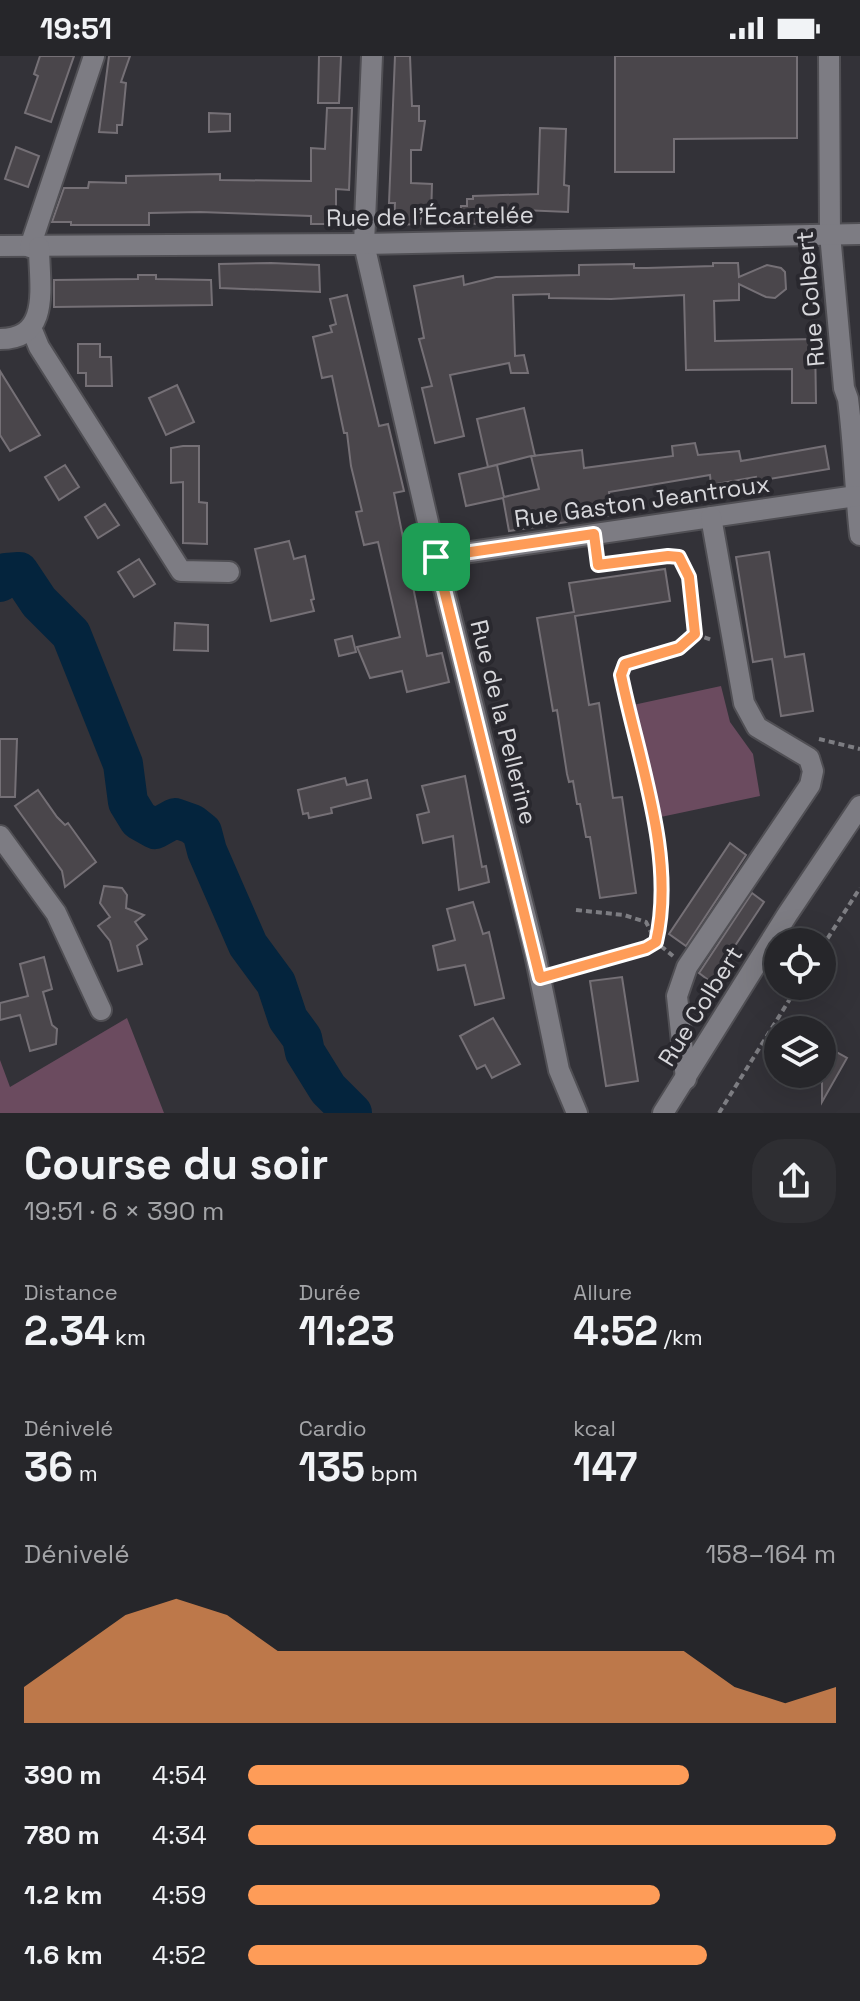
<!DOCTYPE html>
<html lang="fr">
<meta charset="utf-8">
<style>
body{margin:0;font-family:"Space Grotesk",sans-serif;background:#2e2e32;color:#f1f3f6;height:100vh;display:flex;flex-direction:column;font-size:30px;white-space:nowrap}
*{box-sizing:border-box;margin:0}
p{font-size:26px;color:#a4a5a8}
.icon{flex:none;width:44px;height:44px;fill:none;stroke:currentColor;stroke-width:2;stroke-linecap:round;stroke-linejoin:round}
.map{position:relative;height:1057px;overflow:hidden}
.side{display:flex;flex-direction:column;background:#26262a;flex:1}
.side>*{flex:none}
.controls{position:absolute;left:764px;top:872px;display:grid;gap:16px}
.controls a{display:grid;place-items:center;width:72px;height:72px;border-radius:50%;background:#26262a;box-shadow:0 8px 32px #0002,0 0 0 2px #424347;font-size:40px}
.pin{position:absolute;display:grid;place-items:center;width:68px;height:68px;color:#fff;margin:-34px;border-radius:16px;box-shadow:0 4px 12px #0006}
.round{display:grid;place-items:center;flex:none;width:84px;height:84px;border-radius:32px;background:#2e2e32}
.overview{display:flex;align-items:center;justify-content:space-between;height:136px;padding:0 24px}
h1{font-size:44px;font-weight:600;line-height:60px}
.stats{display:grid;grid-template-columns:repeat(3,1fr);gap:12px;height:136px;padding:8px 24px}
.stats div{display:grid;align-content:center}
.stats b{font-size:40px;font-weight:600}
.stats small{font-size:22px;font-weight:400}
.stats p{font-size:22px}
.chart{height:224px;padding:16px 24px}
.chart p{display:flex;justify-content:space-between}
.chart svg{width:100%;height:144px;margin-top:8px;fill:#fe9c58;opacity:.7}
ul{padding:0 24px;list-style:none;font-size:26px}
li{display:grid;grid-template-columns:128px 96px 1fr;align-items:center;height:60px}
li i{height:20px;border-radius:10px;background:#fe9c58}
.status{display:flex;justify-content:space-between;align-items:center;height:56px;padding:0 40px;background:#26262a;direction:ltr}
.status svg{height:22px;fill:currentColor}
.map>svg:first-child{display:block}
.green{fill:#6b4b5f}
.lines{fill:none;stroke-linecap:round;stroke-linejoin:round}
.river{stroke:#04243d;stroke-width:40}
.building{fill:#4a464b;stroke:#757076;stroke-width:2;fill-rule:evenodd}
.street-casing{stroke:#504f54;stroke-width:24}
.path{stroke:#7d7d82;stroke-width:4;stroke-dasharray:6 4;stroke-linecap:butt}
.street{stroke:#7d7c83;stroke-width:20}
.route-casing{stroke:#fff;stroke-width:16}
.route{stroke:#fe9c58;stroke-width:10}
.labels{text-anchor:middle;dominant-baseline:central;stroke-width:8;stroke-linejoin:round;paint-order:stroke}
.street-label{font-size:24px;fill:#d7d7db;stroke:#29282e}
</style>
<div class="status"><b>19:51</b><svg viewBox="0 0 49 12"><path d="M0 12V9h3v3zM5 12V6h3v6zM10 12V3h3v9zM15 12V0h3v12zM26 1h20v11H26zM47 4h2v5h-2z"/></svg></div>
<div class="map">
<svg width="860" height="1057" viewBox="0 0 860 1057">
<rect width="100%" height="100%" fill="#333238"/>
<!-- green -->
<g class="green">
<path d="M721 630 730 666 753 698 760 740 656 762 633 649Z"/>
<path d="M127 962 164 1057H0V1004L10 1031Z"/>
</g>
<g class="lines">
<!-- river -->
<path class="river" d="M0 526 6 517 19 516 39 546 71 578 123 708 128 746 139 764 155 773 175 762 192 768 202 776 207 795 248 889 276 927 288 963 302 982 305 996 328 1033 352 1057"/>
</g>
<!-- building -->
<g class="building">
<path d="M40 0H74L51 66 25 57 38 20 34 18Z"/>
<path d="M109 0H130L121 26 126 27 122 69H117V77L99 76Z"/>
<path d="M319 0H341L339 47H318Z"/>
<path d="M395 0H410L412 50H419V65H425L421 94H411V127L432 128 431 162H421L420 168 394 169 395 147H389Z"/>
<path d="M615 0H797V82L674 83V116H615Z"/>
<path d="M327 52H352L349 134 336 133V168H311V160L200 156 149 157V169H71V166H52L64 132H88L89 126 126 127V120L220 118V124L311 125V92L325 93Z"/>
<path d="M209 57 230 58V75L209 76Z"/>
<path d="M540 72 566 73 564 129 569 130 568 156 522 154 521 167 460 168 461 150H467V143H473V140L538 138Z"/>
<path d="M16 91 39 100 28 131 5 123Z"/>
<path d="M271 207 319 209 320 236 220 232 219 208Z"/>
<path d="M713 207H738L739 221 767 209 781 212 785 216 786 233 775 242 766 241 739 228V244L714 245 715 285 815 283 816 347H792V313L686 314 684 239 611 243 549 242V238L513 239 515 300 524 299 528 317H511L509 307 450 319 464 380 435 387 422 332 432 330 419 283 424 282 414 230 463 220 464 229 496 221 579 219V209L634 208V212H647L713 210Z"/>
<path d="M138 219H156V223L211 224 212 249 54 251V224L138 223Z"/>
<path d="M347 239 379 370 388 368 404 435 394 437 427 600 442 597 449 626 407 636 402 615 370 622 357 591 400 581 378 486 364 489 356 456 362 455 351 410 347 377H344L332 320 322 322 313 281 332 276 330 270 336 268 330 243Z"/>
<path d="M78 288H100V301H111L112 330H86V317H78Z"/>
<path d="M0 315 40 379 10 395 0 379Z"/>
<path d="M177 329 194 366 166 379 149 342Z"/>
<path d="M524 352 535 400H532L582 394 584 412 673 400 672 390 695 387 698 399 739 395 741 405 825 390 829 413 757 425 756 421 711 429 710 419 609 436 612 459 509 475 503 442 466 450 459 418 488 411 477 363ZM531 400 539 433 504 441 497 409 488 411Z"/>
<path d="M183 390H199V446L207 447V488L183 487V426L171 427V392Z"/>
<path d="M65 409 79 431 59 444 45 421Z"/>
<path d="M105 448 119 469 98 482 85 461Z"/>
<path d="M289 485 294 503 305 500 314 543 311 544 314 555 271 565 255 493Z"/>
<path d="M769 496 785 601 804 598 813 655 781 660 772 603 753 606 736 501Z"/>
<path d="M139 503 155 528 134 541 118 516Z"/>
<path d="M665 513 670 545 575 560 589 649 599 647 613 742 622 741 636 837 600 842 590 781H586L580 748H577L573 725 569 726 567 718 557 654 553 655 537 562 574 556 569 527Z"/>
<path d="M175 567 208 569V595L174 594Z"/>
<path d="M352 580 356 596 339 600 335 584Z"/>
<path d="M0 683H17L15 741H0Z"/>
<path d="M465 720 482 811 486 810 489 826 459 834 453 780 423 787 417 759 429 756 422 730Z"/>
<path d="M345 722 347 729 367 724 371 742 331 752 332 757 309 762 308 757 303 758 298 734Z"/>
<path d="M38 734 57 761 65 769 68 767 96 806 65 831 62 815 15 750Z"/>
<path d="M730 787 746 799 686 890 669 878Z"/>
<path d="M104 830 122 832 127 839 126 852 144 859 135 866 147 883 137 890 142 908 118 915 110 885 98 870 110 861 100 847Z"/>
<path d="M752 837 764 846 711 926 699 917Z"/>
<path d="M473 846 483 878 489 876 504 942 475 949 465 909 438 914 433 890 455 884 447 853Z"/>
<path d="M44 901 52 933 43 936 52 969 57 973 56 988 30 995 20 959 0 964V947L28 940 20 908Z"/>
<path d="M622 921 638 1025 606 1030 590 925Z"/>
<path d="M493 962 520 1008 492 1022 485 1009 477 1013 460 980Z"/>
<path d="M822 988 847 1002 822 1046Z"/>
</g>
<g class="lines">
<!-- street casing -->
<g class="street-casing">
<g id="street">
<path d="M372 0 364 188 436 501 535 898 559 1014 577 1057"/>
<path d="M829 0 830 178 844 332 848 343C854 389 855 434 860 479"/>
<path d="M0 190 364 188 860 178"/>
<path d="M30 191 94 0"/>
<path d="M32 274 39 291 181 515 229 516"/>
<path d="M0 283C52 283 39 228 39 191"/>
<path d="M436 501 856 440"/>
<path d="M0 780 56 857 101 954"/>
<path d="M686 1023 677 940 687 911 810 729 813 715 809 702 757 671 744 647 711 461"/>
<path d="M663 1057 787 859 860 750"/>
</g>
</g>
<!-- path -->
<g class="path">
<path d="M695 578 712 584"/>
<path d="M819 683 860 693"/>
<path d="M576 854 624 859 646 866 656 886 673 900"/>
<path d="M822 891 860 832"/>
<path d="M558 917 631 898 656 886C676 802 638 702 621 619L625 608 679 592 695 578 689 521 679 501 668 500 598 509 597 497"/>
<path d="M719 1057 798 930"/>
</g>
<!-- street -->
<use href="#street" class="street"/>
</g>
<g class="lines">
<!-- route casing -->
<g class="route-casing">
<path id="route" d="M594 478 598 509 668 500 679 501 689 521 695 578 679 592 625 608 621 619C638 703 676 801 656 886L646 892 540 922 436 501Z"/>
</g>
<!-- route -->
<use href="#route" class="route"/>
</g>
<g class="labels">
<!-- street labels -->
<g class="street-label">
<text transform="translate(430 160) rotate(-1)">Rue de l'Écartelée</text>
<text transform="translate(810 243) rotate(-95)">Rue Colbert</text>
<text transform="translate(642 445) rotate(-8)">Rue Gaston Jeantroux</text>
<text transform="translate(504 666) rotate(76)">Rue de la Pellerine</text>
<text transform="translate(700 950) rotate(-58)">Rue Colbert</text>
</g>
</g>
</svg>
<div class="controls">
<a><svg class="icon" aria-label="locate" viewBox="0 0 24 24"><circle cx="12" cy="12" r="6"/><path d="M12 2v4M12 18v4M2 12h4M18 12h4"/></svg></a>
<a><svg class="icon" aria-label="layers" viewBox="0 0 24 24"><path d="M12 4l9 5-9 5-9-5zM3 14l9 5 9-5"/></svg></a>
</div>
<div class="pin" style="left:436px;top:501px;background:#1e9e55"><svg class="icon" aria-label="arrive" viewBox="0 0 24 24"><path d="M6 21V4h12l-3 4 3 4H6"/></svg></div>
</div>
<section class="side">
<div class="overview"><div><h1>Course du soir</h1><p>19:51 · 6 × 390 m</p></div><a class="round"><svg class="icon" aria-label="share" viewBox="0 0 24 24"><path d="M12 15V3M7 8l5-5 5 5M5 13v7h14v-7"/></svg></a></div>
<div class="stats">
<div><p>Distance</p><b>2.34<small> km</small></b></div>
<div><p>Durée</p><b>11:23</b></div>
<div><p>Allure</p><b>4:52<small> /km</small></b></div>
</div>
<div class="stats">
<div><p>Dénivelé</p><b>36<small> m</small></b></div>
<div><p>Cardio</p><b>135<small> bpm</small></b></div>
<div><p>kcal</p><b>147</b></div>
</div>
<div class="chart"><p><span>Dénivelé</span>158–164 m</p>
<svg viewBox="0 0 160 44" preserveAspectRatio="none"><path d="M0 44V33L10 22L20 11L30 6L40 11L50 22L60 22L70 22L80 22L90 22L100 22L110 22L120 22L130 22L140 33L150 38L160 33V44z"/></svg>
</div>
<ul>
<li><b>390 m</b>4:54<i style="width:75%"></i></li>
<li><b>780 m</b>4:34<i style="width:100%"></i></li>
<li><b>1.2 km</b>4:59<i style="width:70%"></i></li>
<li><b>1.6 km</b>4:52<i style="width:78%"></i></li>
</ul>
</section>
